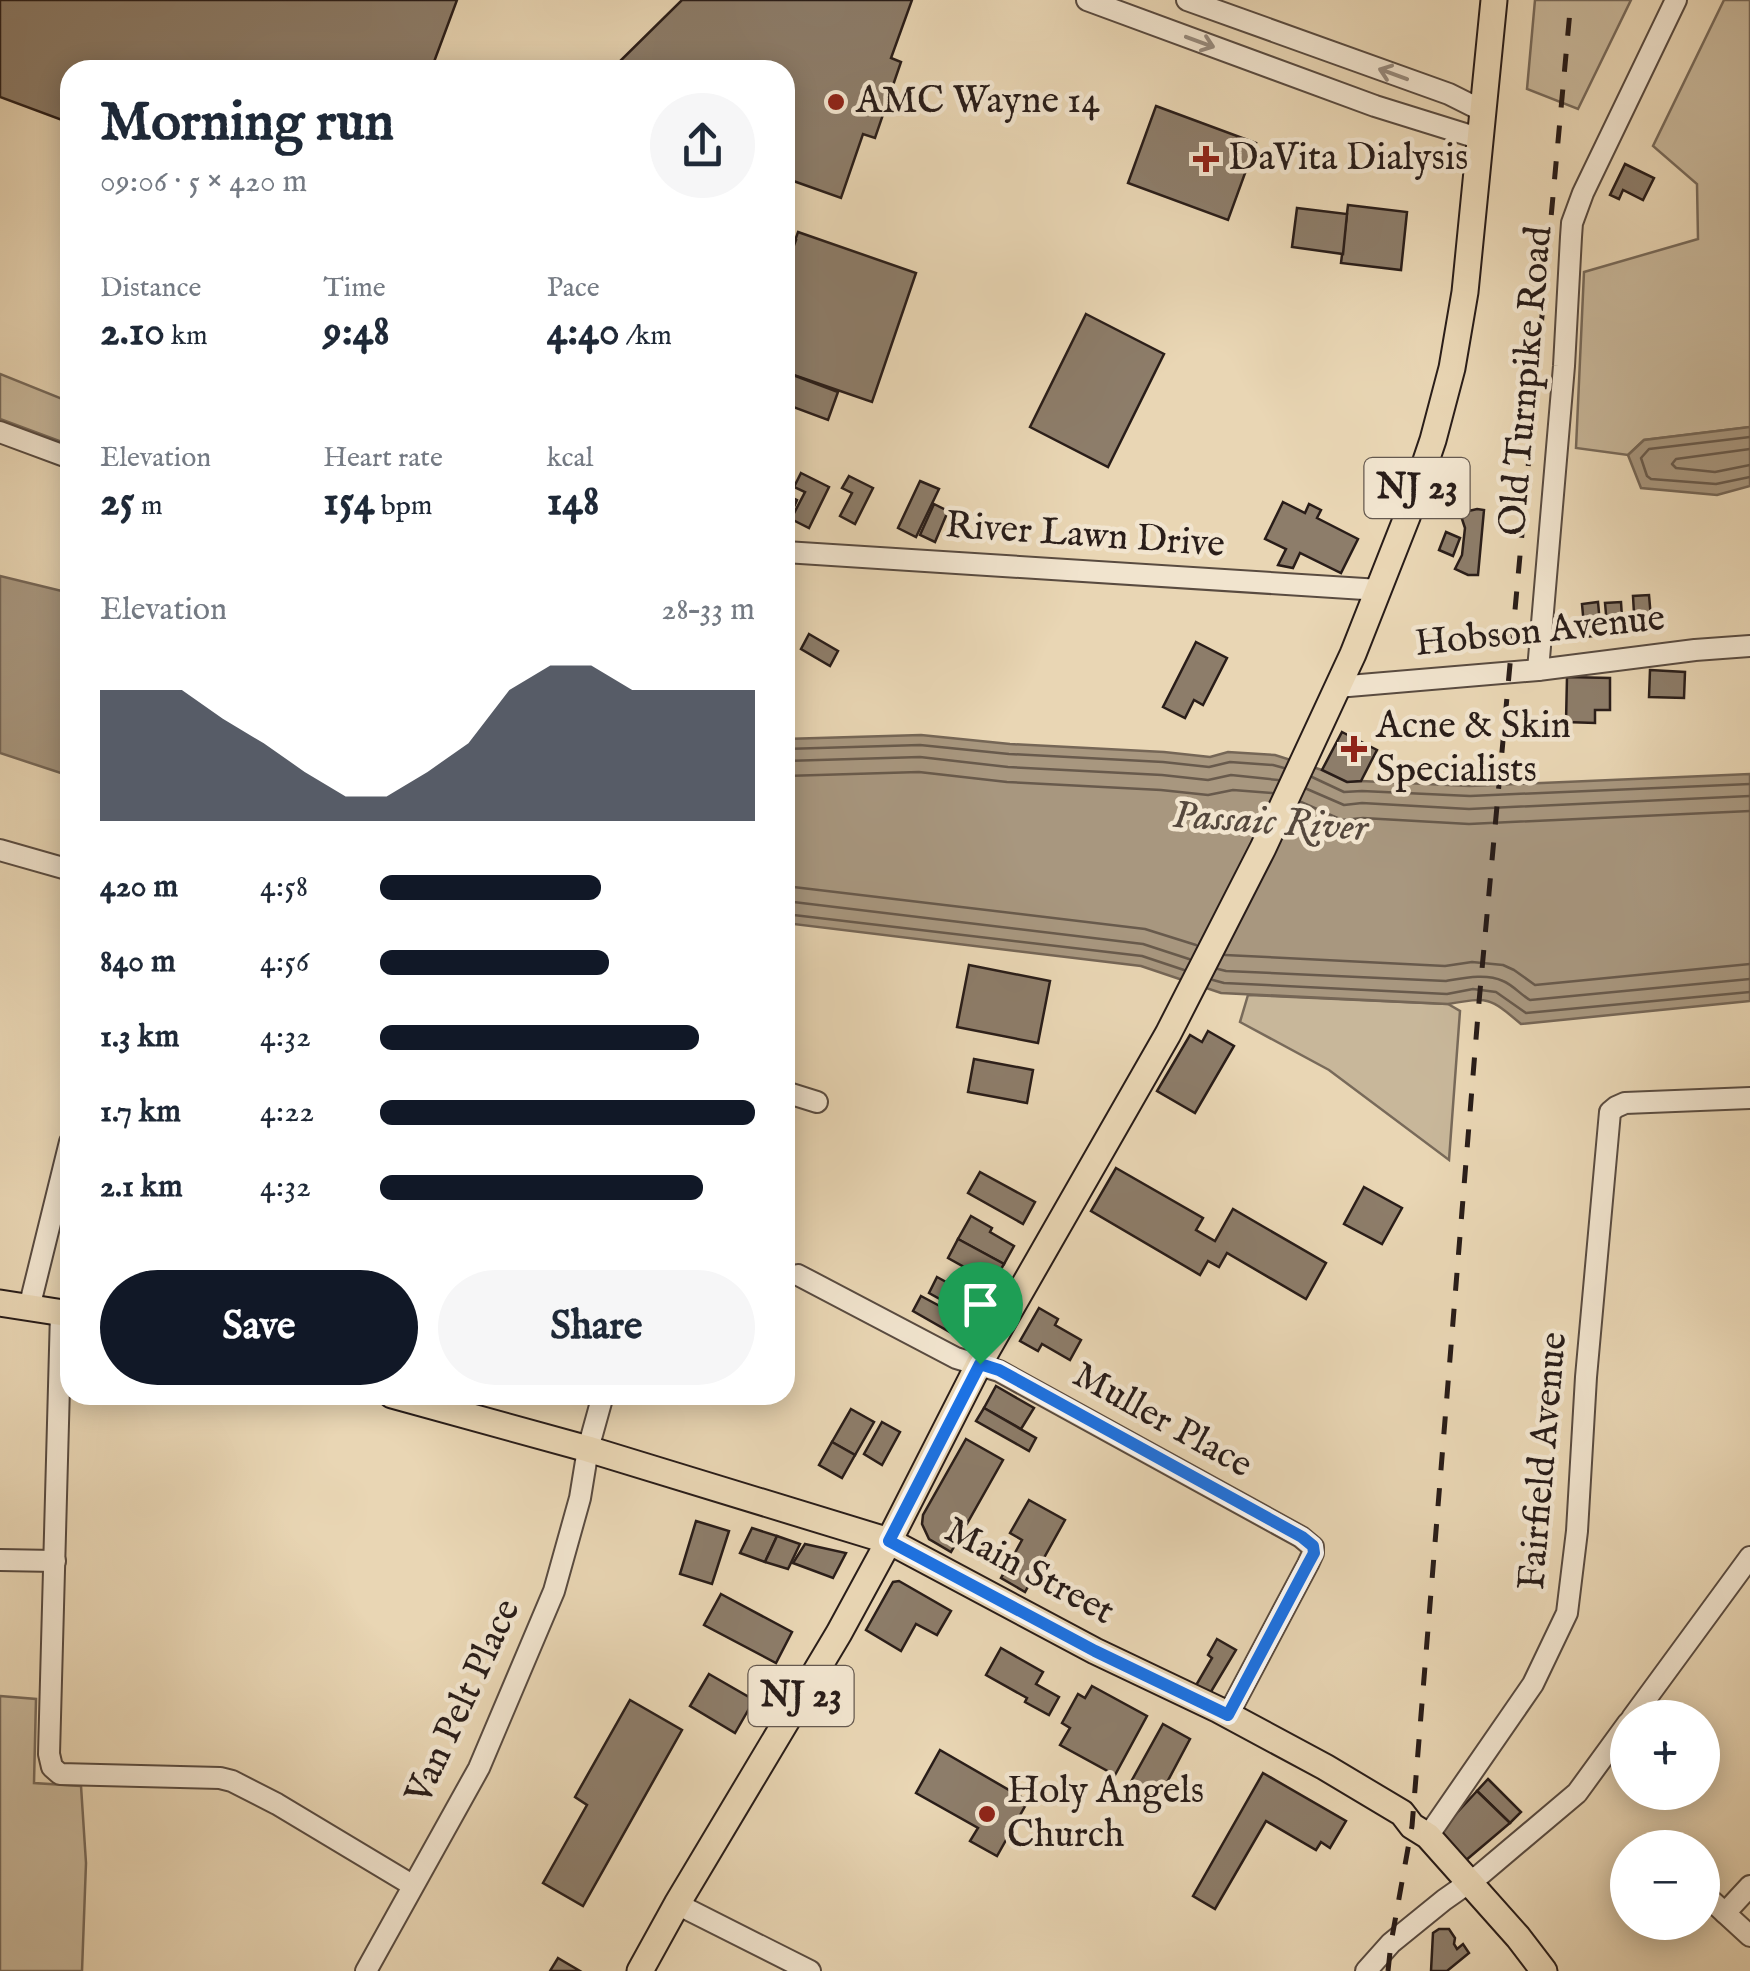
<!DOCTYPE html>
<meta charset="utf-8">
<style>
body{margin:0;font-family:"IM FELL English",serif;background:#f6f6f7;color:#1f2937;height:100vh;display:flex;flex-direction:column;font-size:38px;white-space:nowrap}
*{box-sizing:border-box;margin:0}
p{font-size:32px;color:#747a83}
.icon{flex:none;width:55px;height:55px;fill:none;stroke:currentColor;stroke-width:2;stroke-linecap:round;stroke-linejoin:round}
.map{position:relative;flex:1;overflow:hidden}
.side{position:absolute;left:60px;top:60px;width:735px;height:1345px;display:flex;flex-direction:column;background:#fff;border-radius:30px;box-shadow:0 5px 25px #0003}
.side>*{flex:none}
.fabs{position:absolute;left:1610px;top:1700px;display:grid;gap:20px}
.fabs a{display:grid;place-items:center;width:110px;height:110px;border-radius:50%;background:#fff;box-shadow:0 5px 25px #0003;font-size:50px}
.pin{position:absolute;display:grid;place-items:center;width:85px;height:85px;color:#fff;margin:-102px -42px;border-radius:50% 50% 50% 0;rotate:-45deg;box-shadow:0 0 10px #0007}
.pin .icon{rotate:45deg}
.round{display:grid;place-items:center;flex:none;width:105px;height:105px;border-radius:52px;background:#f6f6f7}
.summary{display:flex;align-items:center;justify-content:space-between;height:170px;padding:0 40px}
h1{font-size:55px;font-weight:800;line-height:75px}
.stats{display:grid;grid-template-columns:repeat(3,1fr);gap:15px;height:170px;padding:10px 40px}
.stats div{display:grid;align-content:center}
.stats b{font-size:42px;font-weight:800}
.stats small{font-size:28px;font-weight:400}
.stats p{font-size:28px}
.chart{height:280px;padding:20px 40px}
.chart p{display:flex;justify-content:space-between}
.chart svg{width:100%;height:180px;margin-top:10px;fill:#111827;opacity:.7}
.button{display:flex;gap:20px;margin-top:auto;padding:20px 40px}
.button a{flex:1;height:115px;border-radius:60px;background:#111827;color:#fff;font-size:40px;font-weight:800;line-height:115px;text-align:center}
.button a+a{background:#f6f6f7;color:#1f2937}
ul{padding:0 40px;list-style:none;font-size:32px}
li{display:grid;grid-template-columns:160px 120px 1fr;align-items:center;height:75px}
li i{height:25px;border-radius:12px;background:#111827}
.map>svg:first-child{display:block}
.green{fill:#c8b79a;stroke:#786a5a;stroke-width:2.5}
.water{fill:#a8977f;stroke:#756656;stroke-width:2.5}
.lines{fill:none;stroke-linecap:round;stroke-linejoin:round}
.shore{stroke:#685a4c;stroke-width:2.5}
.building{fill:#8d7d6a;stroke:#291d19;stroke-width:2.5}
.minor-casing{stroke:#594b40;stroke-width:24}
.major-casing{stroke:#291d19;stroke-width:29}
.minor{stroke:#f1e4ce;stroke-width:20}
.major{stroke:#e9d6b4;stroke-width:25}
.rail{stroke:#291d19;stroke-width:5;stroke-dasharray:18 18;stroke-linecap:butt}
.oneway{stroke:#978a7d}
.route-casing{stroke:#fff;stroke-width:20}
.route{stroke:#1a73e8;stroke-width:12}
.poi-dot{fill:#8f2418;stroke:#f1e4ce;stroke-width:4}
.labels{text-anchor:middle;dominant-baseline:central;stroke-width:9;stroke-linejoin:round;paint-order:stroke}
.shield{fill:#f1e4ce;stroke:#65594f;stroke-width:2.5}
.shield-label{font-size:35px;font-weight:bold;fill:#291d19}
.poi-label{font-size:38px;fill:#291d19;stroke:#f1e4ce;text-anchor:start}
.street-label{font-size:38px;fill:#291d19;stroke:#f1e4ce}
.water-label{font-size:40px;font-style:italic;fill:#55483d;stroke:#f1e4ce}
</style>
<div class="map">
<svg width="1750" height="1971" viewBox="0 0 1750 1971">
<rect width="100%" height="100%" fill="#e9d6b4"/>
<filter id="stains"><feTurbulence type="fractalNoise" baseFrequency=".002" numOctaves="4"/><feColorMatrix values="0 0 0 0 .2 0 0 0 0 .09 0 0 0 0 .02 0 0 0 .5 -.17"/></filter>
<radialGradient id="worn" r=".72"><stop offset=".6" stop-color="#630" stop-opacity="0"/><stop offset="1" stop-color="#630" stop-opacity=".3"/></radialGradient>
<!-- green -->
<g class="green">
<path d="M1535 0H1631L1578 109 1527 89Z"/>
<path d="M1724 0H1750V427L1644 440 1628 455 1576 448 1584 272 1698 239 1697 184 1653 146Z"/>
<path d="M0 374 70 402V445L0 419Z"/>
<path d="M1248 995 1448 1004 1460 1011 1449 1160 1329 1070 1240 1022Z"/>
<path d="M0 1696 36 1699 34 1783 81 1786 86 1863 82 1971H0Z"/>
</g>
<!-- water -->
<g class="water">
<path d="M1750 427V486L1717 495 1641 488 1628 455 1644 440Z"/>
<path d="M0 576 70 593V776L0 753Z"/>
<path d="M921 735 1010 744 1164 752 1210 757 1228 752 1275 755 1322 770 1347 782 1361 781 1470 786 1750 774V1001L1521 1024C1489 997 1489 997 1448 1004L1221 993 1141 966 785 923V739Z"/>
</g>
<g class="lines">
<!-- shore -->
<g class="shore">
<path d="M1750 437 1649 449 1641 458 1647 476 1651 479 1716 484 1750 477"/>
<path d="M1750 449 1676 459 1672 464 1676 468 1715 472 1750 465"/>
<path d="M785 749 920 745 1009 754 1163 762 1209 767 1230 762 1273 765 1284 768"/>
<path d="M785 761 920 757 1008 767 1162 775 1208 780 1231 775 1278 780"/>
<path d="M785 776 919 772 1007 782 1161 790 1208 795 1233 790 1272 793"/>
<path d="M1312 777 1344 792 1362 791 1470 796 1750 784"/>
<path d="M1307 789 1344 805 1362 803 1469 809 1750 796"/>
<path d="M1301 802 1342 820 1363 818 1469 824 1750 811"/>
<path d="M785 886 1145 929 1196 945"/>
<path d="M785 901 1143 944 1189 959"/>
<path d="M785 914 1142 956 1184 970"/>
<path d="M1225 955 1445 966 1472 962 1503 965 1514 970 1535 985 1750 964"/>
<path d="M1218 969 1226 971 1446 981C1464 978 1486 973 1503 981 1513 985 1521 995 1530 1000L1750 979"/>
<path d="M1213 980 1224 983 1447 994 1473 989 1496 992 1526 1013 1750 992"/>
</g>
</g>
<!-- building -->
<g class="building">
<path d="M0 0H457L431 70H70V123L0 97Z"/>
<path d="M682 0H912L891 58 901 62 875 138 863 134 841 198 785 178V70H611Z"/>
<path d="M1156 106 1256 143 1228 220 1128 183Z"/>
<path d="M1625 164 1654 178 1643 200 1623 190 1619 199 1610 195Z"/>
<path d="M1348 205 1407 212 1401 270 1341 263Z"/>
<path d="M1297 208 1347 214 1343 254 1292 247Z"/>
<path d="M798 232 916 273 872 402 785 372V269Z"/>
<path d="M785 236 796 240 785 269Z"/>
<path d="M1086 314 1164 354 1108 467 1030 427Z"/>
<path d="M785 372 838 392 828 420 785 404Z"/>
<path d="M801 473 829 487 809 528 791 519 805 492 794 487Z"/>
<path d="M849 476 873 488 855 524 840 516 852 493 842 488Z"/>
<path d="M920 481 939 489 916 537 898 528Z"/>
<path d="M785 494 797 500 787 523 785 522Z"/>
<path d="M1283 502 1305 513 1309 504 1321 510 1317 518 1358 539 1341 573 1300 553 1293 568 1278 565 1286 549 1265 539Z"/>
<path d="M934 504 948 511 935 542 920 535Z"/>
<path d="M1477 509 1484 510 1478 575H1468L1455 569 1462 555 1465 528 1460 513Z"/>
<path d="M1446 532 1460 538 1453 556 1439 550Z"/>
<path d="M1649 595 1652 630 1635 631 1633 596Z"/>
<path d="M1598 602 1601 635 1585 637 1582 604Z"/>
<path d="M1621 602 1623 634 1608 636 1605 603Z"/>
<path d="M809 634 838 651 830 666 801 649Z"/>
<path d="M1196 642 1227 658 1203 705 1194 700 1185 718 1163 707Z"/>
<path d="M1650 670 1685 672 1684 698 1649 697Z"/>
<path d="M1567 677 1610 678V710H1595V723L1566 722Z"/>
<path d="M1342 732 1377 750 1361 781 1347 782 1322 770Z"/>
<path d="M969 965 1050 981 1038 1043 957 1027Z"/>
<path d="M1208 1031 1234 1046 1195 1113 1157 1091 1190 1035 1202 1042Z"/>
<path d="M974 1059 1033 1070 1027 1103 968 1092Z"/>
<path d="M1116 1168 1203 1218 1196 1230 1215 1241 1233 1209 1326 1263 1306 1299 1227 1253 1219 1267 1208 1261 1200 1275 1091 1211Z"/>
<path d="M980 1172 1035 1202 1023 1224 968 1193Z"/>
<path d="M1364 1187 1402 1208 1382 1244 1344 1224Z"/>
<path d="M971 1216 992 1228 990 1232 1014 1246 1004 1264 958 1239Z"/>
<path d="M958 1239 1004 1264 993 1283 948 1258Z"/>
<path d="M937 1277 983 1302 974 1318 929 1293Z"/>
<path d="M921 1296 964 1319 955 1335 913 1311Z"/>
<path d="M1039 1308 1058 1319 1055 1325 1081 1340 1070 1360 1042 1344 1038 1351 1020 1341Z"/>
<path d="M996 1386 1034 1408 1021 1429 984 1408Z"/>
<path d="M984 1408 1036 1438 1029 1451 976 1421Z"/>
<path d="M851 1409 874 1422 855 1455 832 1442Z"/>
<path d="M882 1422 900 1432 882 1465 864 1454Z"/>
<path d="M966 1439 1003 1460 951 1552 929 1539 922 1524 923 1515Z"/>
<path d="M832 1442 855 1455 842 1478 819 1465Z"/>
<path d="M1029 1500 1065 1520 1025 1592 1001 1578 1022 1540 1010 1533Z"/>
<path d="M696 1521 729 1531 712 1584 680 1574Z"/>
<path d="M752 1528 777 1536 765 1562 740 1553Z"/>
<path d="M777 1536 800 1544 788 1569 765 1562Z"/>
<path d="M805 1544 846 1553 833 1578 793 1563Z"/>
<path d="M899 1581 951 1611 937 1635 916 1624 901 1651 866 1630 893 1582Z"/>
<path d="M721 1594 792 1632 776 1663 704 1625Z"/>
<path d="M1217 1639 1236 1650 1209 1695 1195 1687 1212 1658 1208 1655Z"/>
<path d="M1001 1648 1043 1672 1036 1684 1059 1697 1049 1715 1025 1702 1027 1698 986 1675Z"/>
<path d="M709 1674 754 1700 735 1733 690 1706Z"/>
<path d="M1092 1686 1147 1716 1115 1775 1060 1745 1070 1728 1062 1723 1078 1694 1085 1698Z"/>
<path d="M630 1700 682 1730 583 1906 543 1883 587 1805 575 1797Z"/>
<path d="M1163 1724 1190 1739 1155 1805 1127 1789Z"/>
<path d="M940 1750 1028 1801 997 1856 970 1841 978 1828 916 1793Z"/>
<path d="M1263 1773 1346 1821 1330 1848 1321 1842 1316 1850 1266 1821 1215 1909 1193 1896Z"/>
<path d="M1488 1779 1521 1812 1510 1823 1477 1791Z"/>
<path d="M1477 1791 1510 1823 1465 1861 1440 1839 1441 1830Z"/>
<path d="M1439 1929H1449L1455 1938 1454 1944 1457 1949 1463 1944 1469 1953 1447 1971H1431L1433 1933Z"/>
<path d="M558 1958 580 1971H550Z"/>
</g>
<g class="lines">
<!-- minor casing -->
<g class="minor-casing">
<g id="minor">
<path d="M1087 0 1375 106 1481 139"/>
<path d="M1187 0 1449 94 1483 111"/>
<path d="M0 432 70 458"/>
<path d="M785 552 1380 590"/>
<path d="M1538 670 1564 366 1571 237 1572 223 1583 193 1676 0"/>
<path d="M1337 687 1538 670 1695 650 1750 646"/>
<path d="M0 850 70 870"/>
<path d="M785 1092 817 1102"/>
<path d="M798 1275 956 1358 999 1371 1301 1537 1313 1547V1553L1308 1564 1228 1715"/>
<path d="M29 1308 70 1142"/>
<path d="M61 1313 49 1754 52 1767 60 1774 220 1778 232 1781 277 1804 412 1885"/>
<path d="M0 1560 55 1561"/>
<path d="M1632 1718 1750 1557"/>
<path d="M1428 1836 1533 1684 1567 1613 1577 1531 1586 1377 1610 1112 1616 1107 1625 1103 1750 1098"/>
<path d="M1702 1892 1750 1936"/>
<path d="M677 1904 810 1971"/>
<path d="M1725 1913 1750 1886"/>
<path d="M366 1971 479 1768 554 1591 580 1498 588 1449 603 1395"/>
<path d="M1366 1971 1391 1943 1444 1900 1481 1874 1577 1793 1628 1723"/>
</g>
</g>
<!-- major casing -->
<g class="major-casing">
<g id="major">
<path d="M0 1303 70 1314"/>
<path d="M392 1395 588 1449 889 1541 1095 1651 1219 1710 1325 1767 1402 1813 1412 1826 1428 1836 1518 1937 1544 1971"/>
<path d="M640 1971 677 1904 839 1633 889 1541 979 1364 1168 1034 1263 848 1353 654 1407 517 1433 440 1452 368 1465 292 1494 0"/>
</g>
</g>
<!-- minor -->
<use href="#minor" class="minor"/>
<!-- major -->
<use href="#major" class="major"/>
<!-- rail -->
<path class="rail" d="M1388 1971 1391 1943 1412 1826 1479 1002 1571 0"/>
</g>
<!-- one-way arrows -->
<defs><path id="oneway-shaft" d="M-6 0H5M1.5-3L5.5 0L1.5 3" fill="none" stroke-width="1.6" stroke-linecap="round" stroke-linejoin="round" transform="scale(2.5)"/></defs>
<g class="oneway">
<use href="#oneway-shaft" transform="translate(1200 42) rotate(20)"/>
<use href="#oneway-shaft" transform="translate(1393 74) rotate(-160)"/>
</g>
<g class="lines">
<!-- route casing -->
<g class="route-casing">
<path id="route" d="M980 1364 999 1370 1302 1537 1313 1546 1314 1553 1308 1564 1228 1715 1095 1651 889 1541Z"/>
</g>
<!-- route -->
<use href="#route" class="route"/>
</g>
<!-- markers -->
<g class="poi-dot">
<circle cx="836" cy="102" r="10"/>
<path d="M1201 144h10v10h10v10h-10v10h-10v-10h-10v-10h10z"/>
<path d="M1349 734h10v10h10v10h-10v10h-10v-10h-10v-10h10z"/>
<circle cx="987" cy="1814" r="10"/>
</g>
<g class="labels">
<!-- shield labels -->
<g class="shield">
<rect x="1364.5" y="458" width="105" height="60" rx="8"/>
<rect x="748.5" y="1666" width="105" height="60" rx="8"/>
</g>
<g class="shield-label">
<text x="1417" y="488">NJ 23</text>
<text x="801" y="1696">NJ 23</text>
</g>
<!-- poi labels -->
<g class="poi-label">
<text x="856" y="102">AMC Wayne 14</text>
<text x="1228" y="159">DaVita Dialysis</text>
<text x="1376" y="727">Acne &amp; Skin<tspan x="1376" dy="44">Specialists</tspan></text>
<text x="1007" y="1792">Holy Angels<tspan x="1007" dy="44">Church</tspan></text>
</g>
<!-- street labels -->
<g class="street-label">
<text transform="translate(1527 381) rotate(-85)">Old Turnpike Road</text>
<text transform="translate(1085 536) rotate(4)">River Lawn Drive</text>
<text transform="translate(1540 632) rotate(-6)">Hobson Avenue</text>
<text transform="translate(1162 1421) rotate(29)">Muller Place</text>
<text transform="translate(1544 1461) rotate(-85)">Fairfield Avenue</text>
<text transform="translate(1029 1572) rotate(28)">Main Street</text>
<text transform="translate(464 1702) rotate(-65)">Van Pelt Place</text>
</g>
<!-- water labels -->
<g class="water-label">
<text transform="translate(1270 823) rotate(4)">Passaic River</text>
</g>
</g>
<rect width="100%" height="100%" filter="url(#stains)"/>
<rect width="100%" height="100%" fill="url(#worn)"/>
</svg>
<div class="fabs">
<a>+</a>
<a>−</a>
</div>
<div class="pin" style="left:980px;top:1364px;background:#1e9e55"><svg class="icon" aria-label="arrive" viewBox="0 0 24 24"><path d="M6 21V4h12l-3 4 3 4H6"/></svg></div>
<section class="side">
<div class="summary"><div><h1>Morning run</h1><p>09:06 · 5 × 420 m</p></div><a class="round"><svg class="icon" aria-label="share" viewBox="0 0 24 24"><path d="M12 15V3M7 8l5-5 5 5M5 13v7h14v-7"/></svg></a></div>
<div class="stats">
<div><p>Distance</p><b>2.10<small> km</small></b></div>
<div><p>Time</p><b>9:48</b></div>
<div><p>Pace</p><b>4:40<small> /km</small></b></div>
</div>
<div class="stats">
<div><p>Elevation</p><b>25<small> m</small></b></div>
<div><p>Heart rate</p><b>154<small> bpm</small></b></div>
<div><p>kcal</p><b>148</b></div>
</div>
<div class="chart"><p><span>Elevation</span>28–33 m</p>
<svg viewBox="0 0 160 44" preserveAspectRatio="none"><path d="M0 44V12L10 12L20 12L30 19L40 25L50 32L60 38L70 38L80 32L90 25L100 12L110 6L120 6L130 12L140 12L150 12L160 12V44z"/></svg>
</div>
<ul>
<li><b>420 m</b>4:58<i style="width:59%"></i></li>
<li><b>840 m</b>4:56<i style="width:61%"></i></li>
<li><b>1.3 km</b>4:32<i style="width:85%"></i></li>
<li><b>1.7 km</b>4:22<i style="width:100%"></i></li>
<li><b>2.1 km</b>4:32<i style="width:86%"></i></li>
</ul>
<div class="button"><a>Save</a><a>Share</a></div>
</section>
</div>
